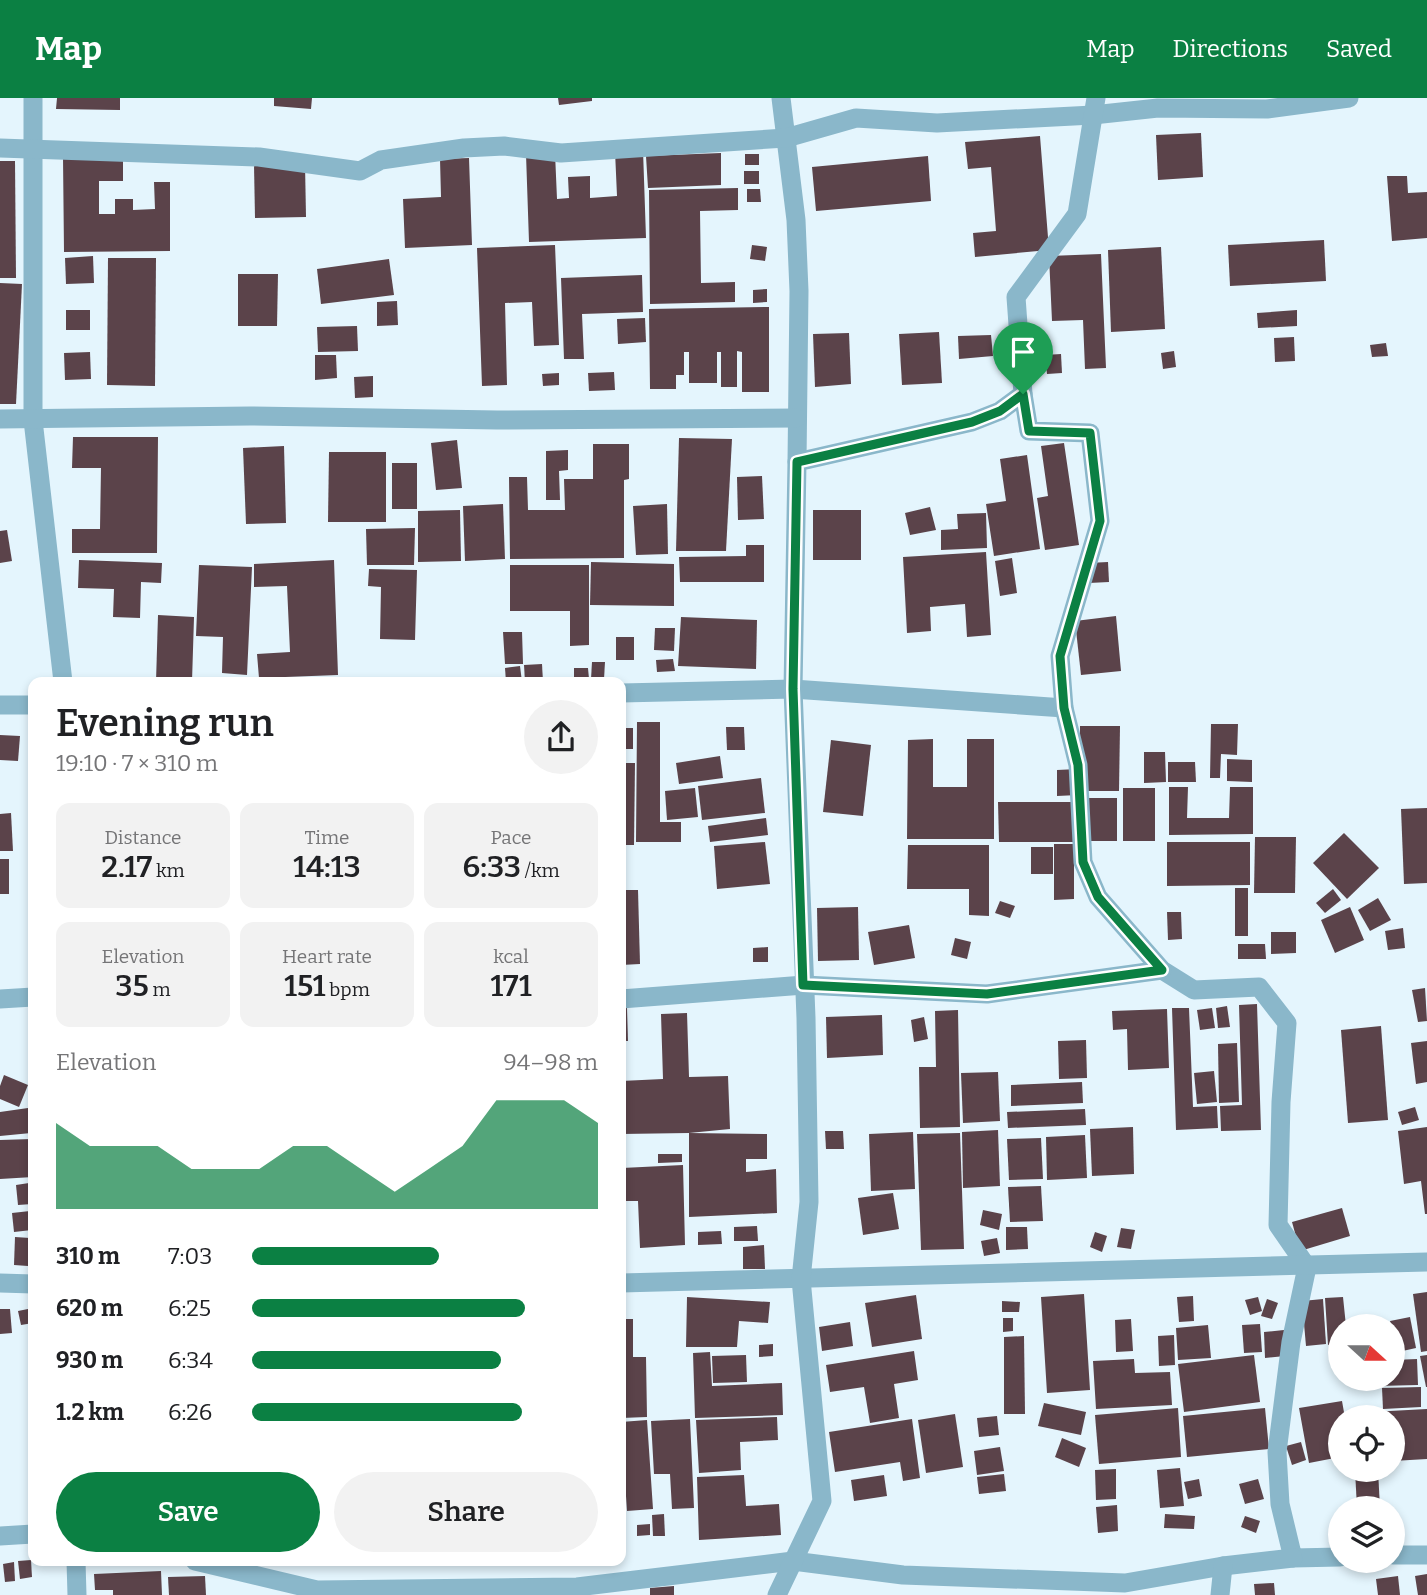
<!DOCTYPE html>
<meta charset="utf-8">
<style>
body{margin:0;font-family:Bitter,serif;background:#f2f2f2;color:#202124;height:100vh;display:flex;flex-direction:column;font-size:26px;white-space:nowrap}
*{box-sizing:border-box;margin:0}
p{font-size:23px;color:#757577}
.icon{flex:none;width:38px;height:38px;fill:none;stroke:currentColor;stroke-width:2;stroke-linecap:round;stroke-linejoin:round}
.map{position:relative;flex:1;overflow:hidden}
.details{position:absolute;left:28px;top:579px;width:598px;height:889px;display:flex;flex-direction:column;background:#fff;border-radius:14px;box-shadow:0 4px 10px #0003}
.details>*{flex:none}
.needle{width:46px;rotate:111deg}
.buttons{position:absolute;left:1328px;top:1216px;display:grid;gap:14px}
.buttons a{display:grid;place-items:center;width:77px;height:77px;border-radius:50%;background:#fff;box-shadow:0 4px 10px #0003;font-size:35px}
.pin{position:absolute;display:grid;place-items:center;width:60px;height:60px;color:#fff;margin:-72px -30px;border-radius:50% 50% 50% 0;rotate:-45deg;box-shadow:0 0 7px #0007}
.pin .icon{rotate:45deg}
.round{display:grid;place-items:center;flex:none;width:74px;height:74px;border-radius:37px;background:#f2f2f2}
.head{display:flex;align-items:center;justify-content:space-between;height:119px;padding:0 28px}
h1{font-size:38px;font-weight:600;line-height:52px}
.metrics{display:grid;grid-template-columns:repeat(3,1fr);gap:10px;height:119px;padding:7px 28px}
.metrics div{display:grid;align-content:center;border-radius:14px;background:#f2f2f2;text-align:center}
.metrics b{font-size:30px;font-weight:600}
.metrics small{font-size:19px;font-weight:400}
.metrics p{font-size:19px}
.chart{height:196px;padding:14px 28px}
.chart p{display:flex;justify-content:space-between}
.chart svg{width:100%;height:126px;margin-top:7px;fill:#0b8043;opacity:.7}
.action{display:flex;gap:14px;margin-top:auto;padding:14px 28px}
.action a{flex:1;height:80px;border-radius:42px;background:#0b8043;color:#fff;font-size:28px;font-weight:600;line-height:80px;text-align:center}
.action a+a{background:#f2f2f2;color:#202124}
ul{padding:0 28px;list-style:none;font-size:23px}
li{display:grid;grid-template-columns:112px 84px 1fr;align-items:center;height:52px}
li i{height:18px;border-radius:9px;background:#0b8043}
header{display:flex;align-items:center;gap:42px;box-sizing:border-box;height:98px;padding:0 35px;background:#0b8043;color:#fff}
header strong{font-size:33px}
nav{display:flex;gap:38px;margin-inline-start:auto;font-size:24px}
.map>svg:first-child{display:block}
.building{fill:#5b434a}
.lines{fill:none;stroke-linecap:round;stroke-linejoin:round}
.minor{stroke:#8ab7ca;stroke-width:19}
.route-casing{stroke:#fff;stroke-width:14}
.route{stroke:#0b8043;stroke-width:9}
</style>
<header>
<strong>Map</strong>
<nav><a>Map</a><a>Directions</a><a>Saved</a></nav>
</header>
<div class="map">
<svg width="1427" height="1497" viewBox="0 0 1427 1497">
<rect width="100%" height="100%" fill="#e4f5fd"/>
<!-- building -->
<g class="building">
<path d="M57 0H120V12L56 11Z"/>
<path d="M274 0H312L311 11 274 8Z"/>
<path d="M558 0H592V3L559 7Z"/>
<path d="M1201 35 1203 79 1158 82 1156 37Z"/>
<path d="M1040 38 1049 152 975 159 973 135 996 133 991 69 968 71 965 44Z"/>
<path d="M643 52 646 140 529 144 526 56 555 55 557 101 569 100 568 79 590 78V100L617 98 615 53Z"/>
<path d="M721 55V87L648 90 646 58Z"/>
<rect x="745" y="56" width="14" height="11"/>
<path d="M123 58V83H99V116H115V101H133V112L155 111 154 84H170V153L64 154 63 59Z"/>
<path d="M928 58 931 103 816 113 812 69Z"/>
<path d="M469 60 472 147 405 150 403 101 441 99 440 61Z"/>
<path d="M0 63H15L16 180H0Z"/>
<path d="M305 66 306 119 255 120 254 67Z"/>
<rect x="744" y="73" width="15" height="13"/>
<path d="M1387 78H1407L1408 95 1427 94V140L1392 143Z"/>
<path d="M738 90V112L700 113 701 185 735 184V204L650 206 649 92Z"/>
<path d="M747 91H760L761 104H747Z"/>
<path d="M1324 142 1326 183 1230 188 1228 147Z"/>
<path d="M555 147 559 247 534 248 532 204 505 205 507 287 482 288 477 150Z"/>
<path d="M752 147 767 149 765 163 750 161Z"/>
<path d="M1161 149 1165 231 1111 234 1108 152Z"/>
<path d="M1101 156 1106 270 1085 271 1083 222 1052 223 1049 158Z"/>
<path d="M93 158 94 185 66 186 65 160Z"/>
<path d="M108 160H156L155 288 107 287Z"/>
<path d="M389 161 394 197 321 206 317 171Z"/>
<path d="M238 176H278L277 228H238Z"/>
<path d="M642 177 643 214 582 216 584 261H564L561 180Z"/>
<path d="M0 185 22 186 16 306H0Z"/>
<path d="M767 191V204L753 205V192Z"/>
<path d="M397 203 398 227 377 228V204Z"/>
<path d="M769 209V294H742V254L737 253V289H721V254H717V285H689V254H684V277H676V291H650L649 211Z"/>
<rect x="66" y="212" width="24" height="20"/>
<path d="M1297 212V228L1258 230 1257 215Z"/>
<path d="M645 220 646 244 618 246 617 221Z"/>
<path d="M357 228 358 253 318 254 317 229Z"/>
<path d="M939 234 942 285 902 287 899 236Z"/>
<path d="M849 235 851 286 815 289 813 236Z"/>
<path d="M991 237 993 258 959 261 958 238Z"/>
<path d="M1294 239 1295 263 1275 264 1274 240Z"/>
<path d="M1386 245 1388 258 1372 259 1370 247Z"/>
<path d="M1174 253 1176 269 1163 271 1161 255Z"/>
<path d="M90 254 91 281 65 282 64 255Z"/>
<path d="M1061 256 1062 275 1047 276 1045 257Z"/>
<path d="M315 257H336L337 280 315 282Z"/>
<path d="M614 274 615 292 589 293 588 275Z"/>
<path d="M559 275V287L543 288 542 276Z"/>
<path d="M373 278V299L355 300 354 279Z"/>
<path d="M73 339H158L157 455H72V431H100L101 370H72Z"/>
<path d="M679 340 732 341 726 453H676Z"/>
<path d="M457 342 462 390 436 392 431 345Z"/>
<path d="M1064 345 1079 447 1045 452 1037 400 1048 398 1041 348Z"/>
<path d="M593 346H629V381L624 382V460L510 461 509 379H527L528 412H565L564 381H593Z"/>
<path d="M284 348 286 425 246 426 243 350Z"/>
<path d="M568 352V372L559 373 560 402H546V353Z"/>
<path d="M329 354H386V424H328Z"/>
<path d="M1027 357 1040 451 994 458 986 406 1006 403 1000 361Z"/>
<rect x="392" y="365" width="25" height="46"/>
<path d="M762 378 764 421 738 422 737 379Z"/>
<path d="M503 406 505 461 465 463 463 408Z"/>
<path d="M667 406 668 456 636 457 633 408Z"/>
<path d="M930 409 936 432 910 437 905 415Z"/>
<path d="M460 412 461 463 418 464V413Z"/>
<rect x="813" y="412" width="48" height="50"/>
<path d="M986 415 987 450 941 452V432L958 431 957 416Z"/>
<path d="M415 430 414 467H367L366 431Z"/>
<path d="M7 432 12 463 0 465V433Z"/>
<path d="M746 447H764V484H680L679 459 746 458Z"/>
<path d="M986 454 991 537 967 539 965 506 930 509 931 533 907 535 903 459Z"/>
<path d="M1012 460 1017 495 1000 498 995 463Z"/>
<path d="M79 462 162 465 161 485 141 484 140 520 113 519 114 491 78 490Z"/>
<path d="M334 462 338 577 259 580 257 556 290 554 287 488 254 489V466Z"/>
<path d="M591 464 674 466V508L590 507Z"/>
<path d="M1108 464 1109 484 1089 485 1088 465Z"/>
<path d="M199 467 252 469 247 577 222 575 223 539 196 538Z"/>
<path d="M510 467H589V547L570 548V513H510Z"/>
<path d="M369 471 417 472 415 542 380 541 381 489 368 488Z"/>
<path d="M158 517 194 519 192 584H156Z"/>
<path d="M1116 518 1121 573 1081 577 1075 523Z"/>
<path d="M681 519 757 522 756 571 678 568Z"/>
<path d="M655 530H675L674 553 654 552Z"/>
<path d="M503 534H522L523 566H505Z"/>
<rect x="616" y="539" width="18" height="23"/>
<path d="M673 561 675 573 657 574 656 562Z"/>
<path d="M592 564H605L604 581H591Z"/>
<path d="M542 566 543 584H525L524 567Z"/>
<path d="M520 568 522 584H506L505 570Z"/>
<path d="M574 570H588L589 581H574Z"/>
<path d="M637 624H660V724H681V744H636Z"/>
<path d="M1211 626H1238L1237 657 1221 656 1220 680H1210Z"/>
<path d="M1080 628H1120L1119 693H1080Z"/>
<path d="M726 629H744L745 652H727Z"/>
<rect x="621" y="630" width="12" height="21"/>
<path d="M0 637 20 638 18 663 0 662Z"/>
<path d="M933 641V689H967V641H994V741H907L908 642Z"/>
<path d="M831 642 871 647 863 718 823 714Z"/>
<path d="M1144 654H1165L1166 684 1144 685Z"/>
<path d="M720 658 723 680 679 686 676 665Z"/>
<path d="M1227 661 1252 662V684L1227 683Z"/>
<path d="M1168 664H1195L1196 684H1168Z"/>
<path d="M621 665H635L634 747H621Z"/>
<path d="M1078 671V697L1057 698V672Z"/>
<path d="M761 680 765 715 702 722 698 688Z"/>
<path d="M1169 689H1188L1187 720H1229L1230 689H1253V736L1169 737Z"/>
<path d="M695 690 698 719 667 722 665 693Z"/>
<rect x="1123" y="690" width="32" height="53"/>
<rect x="1081" y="700" width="36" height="43"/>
<path d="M998 704H1079V744H999Z"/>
<path d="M1427 710V785L1404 786 1401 711Z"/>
<path d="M11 715 13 753H0V716Z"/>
<path d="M766 720 768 737 710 744 708 728Z"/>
<path d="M1344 735 1379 770 1347 801 1313 765Z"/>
<path d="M1255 739H1296L1295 795H1254Z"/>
<path d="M765 744 770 786 717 791 714 748Z"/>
<path d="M1167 744H1250V787L1167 788Z"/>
<path d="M1054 746H1074V801L1054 802Z"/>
<path d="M908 747H989V818L969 817V791H907Z"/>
<rect x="1031" y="749" width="22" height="27"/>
<rect x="0" y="761" width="9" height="35"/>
<rect x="1235" y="790" width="13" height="48"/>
<path d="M1333 791 1341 802 1325 815 1316 805Z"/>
<path d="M621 792H638L640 866 621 867Z"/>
<path d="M1378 800 1391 822 1370 833 1358 812Z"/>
<path d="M1000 803 1015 808 1010 820 995 815Z"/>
<path d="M858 809 859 862 818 863 817 810Z"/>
<path d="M1350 809 1364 842 1335 855 1321 822Z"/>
<path d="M1167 814H1181L1182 841 1168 842Z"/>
<path d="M909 827 915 860 874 867 868 834Z"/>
<path d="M1403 830 1405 850 1388 852 1385 833Z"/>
<path d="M1271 834H1296V855L1271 856Z"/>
<path d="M955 840 971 844 967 861 951 857Z"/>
<path d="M1238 846H1265L1266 861H1238Z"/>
<path d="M768 849V864H753V850Z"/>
<path d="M1425 890 1427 923 1418 924 1412 892Z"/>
<path d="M1257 906 1261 1032 1221 1033 1220 1008 1242 1007 1239 907Z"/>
<path d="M1227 908 1230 929 1218 930 1216 910Z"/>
<path d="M621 910H627L628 943H621Z"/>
<path d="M1172 910H1189L1193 1009 1217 1008 1218 1030 1176 1032Z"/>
<path d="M1212 910 1215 930 1200 932 1197 912Z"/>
<path d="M1167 911 1169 970 1128 972 1127 931 1113 932 1112 913Z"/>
<path d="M958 912 960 1029 920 1030 919 969H936L935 913Z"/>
<path d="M687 915 689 979 728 978 730 1031 689 1035 767 1036V1061H746V1074L776 1071 777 1115 689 1119V1035L621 1036V983L663 981 661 916Z"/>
<path d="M882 917 883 957 827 960 826 919Z"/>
<path d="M924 919 928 941 914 944 911 922Z"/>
<path d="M1381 928 1388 1022 1348 1025 1341 932Z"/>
<path d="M1086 942 1087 980 1059 981 1058 943Z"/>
<path d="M1427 943V984L1416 986 1411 945Z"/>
<path d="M1237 945 1239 1004 1219 1005 1218 946Z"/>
<path d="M1214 973 1217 1004 1197 1006 1194 975Z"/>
<path d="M998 974 1000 1023 963 1025 961 975Z"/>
<path d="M4 977 28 987 19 1009 0 1001V988Z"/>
<path d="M1082 984 1083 1005 1011 1008V987Z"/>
<path d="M1415 1009 1419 1022 1402 1027 1398 1014Z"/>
<path d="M28 1010 31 1035 0 1038V1014Z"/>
<path d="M1085 1011 1086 1027 1008 1030 1007 1014Z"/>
<path d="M1133 1029 1134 1076 1092 1078 1090 1031Z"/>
<path d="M1427 1029V1116H1425L1421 1083 1404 1086 1398 1033Z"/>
<path d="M998 1032 1000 1088 963 1090 962 1034Z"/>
<path d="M825 1033H843L844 1051H826Z"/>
<path d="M913 1034 915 1091 871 1093 869 1036Z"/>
<path d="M960 1035 964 1151 921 1152 917 1036Z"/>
<path d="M1085 1037 1087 1080 1047 1082 1046 1039Z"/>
<path d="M1041 1040 1043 1081 1009 1082 1007 1041Z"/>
<path d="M32 1041 33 1079 0 1081V1042Z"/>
<path d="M658 1056H682V1064L658 1065Z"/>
<path d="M683 1067 685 1147 640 1150 638 1103H623L622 1070Z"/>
<path d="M29 1085 32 1106 18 1107 16 1087Z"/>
<path d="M1041 1088 1043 1123 1010 1124 1008 1089Z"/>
<path d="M893 1095 899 1131 863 1137 858 1100Z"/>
<path d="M1342 1110 1350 1138 1300 1153 1292 1124Z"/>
<path d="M983 1112 1002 1116 999 1132 980 1127Z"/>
<path d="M30 1113 32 1132 14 1134 12 1115Z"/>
<path d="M757 1128 758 1143H734V1129Z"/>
<path d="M1006 1129H1027L1028 1151 1006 1152Z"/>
<path d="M1121 1130 1135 1132 1131 1151 1117 1149Z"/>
<path d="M721 1133 722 1146 698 1147V1134Z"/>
<path d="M1095 1134 1107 1138 1102 1154 1090 1149Z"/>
<path d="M15 1139 30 1140 28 1168 14 1167Z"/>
<path d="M997 1140 1000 1155 984 1158 981 1143Z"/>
<path d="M764 1147 765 1171H743V1149Z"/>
<path d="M1427 1194V1253L1421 1254 1413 1196Z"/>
<path d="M1084 1196 1090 1292 1047 1295 1041 1199Z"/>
<path d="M916 1197 922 1241 872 1249 865 1205Z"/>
<path d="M1193 1198 1194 1223 1179 1224 1177 1199Z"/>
<path d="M687 1199 770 1204 768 1225 739 1223 737 1249H686Z"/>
<path d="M1258 1199 1262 1213 1250 1217 1245 1202Z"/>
<path d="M1343 1199 1346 1228H1340V1246L1328 1247 1325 1200Z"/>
<path d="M1267 1201 1278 1205 1272 1221 1261 1218Z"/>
<path d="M1323 1201 1326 1246 1306 1248 1302 1203Z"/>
<path d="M1002 1203 1020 1204 1019 1214H1002Z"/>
<path d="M33 1210V1225L21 1227 18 1213Z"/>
<path d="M0 1211H10L12 1235 0 1236Z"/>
<path d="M1410 1219 1416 1250 1398 1254 1390 1223Z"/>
<path d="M1003 1220H1013V1233L1003 1234Z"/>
<path d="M621 1221H633V1259H646L647 1319 621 1320Z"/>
<path d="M1131 1221 1133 1253 1116 1254 1115 1222Z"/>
<path d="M850 1224 853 1248 822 1253 819 1229Z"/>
<path d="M1260 1226 1262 1254 1244 1255 1242 1227Z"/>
<path d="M1208 1227 1211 1260 1178 1262 1176 1230Z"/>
<path d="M1284 1232 1285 1258 1265 1260 1264 1234Z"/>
<path d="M1174 1237 1175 1267 1159 1268 1158 1238Z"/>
<path d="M1024 1238 1025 1316H1004V1239Z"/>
<path d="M773 1246V1258L759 1259V1247Z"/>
<path d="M914 1253 918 1282 894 1286 899 1320 870 1325 864 1289 830 1294 826 1267Z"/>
<path d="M710 1254 712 1288 782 1285 783 1317 695 1320 693 1255Z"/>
<path d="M746 1257 747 1284 713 1285 712 1258Z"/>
<path d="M1254 1257 1260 1304 1184 1314 1178 1266Z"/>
<path d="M1427 1257V1289H1426L1420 1258Z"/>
<path d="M1134 1261 1135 1275 1170 1274 1172 1307 1096 1311 1093 1263Z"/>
<path d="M1417 1261 1418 1287 1377 1288V1281H1393V1262Z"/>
<path d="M1421 1289V1309L1383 1311 1382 1290Z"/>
<path d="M1342 1303 1345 1320H1340V1359L1309 1365 1299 1310Z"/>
<path d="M1044 1305 1086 1314 1081 1337 1038 1328Z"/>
<path d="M1178 1310 1181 1359 1099 1366 1095 1317Z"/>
<path d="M1265 1310 1269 1351 1187 1359 1183 1318Z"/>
<path d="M1427 1311V1361L1393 1363V1320H1352V1315Z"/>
<path d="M955 1316 963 1369 926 1375 918 1322Z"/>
<path d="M997 1318 999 1337 979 1339 977 1320Z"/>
<path d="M777 1319 778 1342 740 1344 741 1372 699 1375 696 1322Z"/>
<path d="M690 1321 694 1410 672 1411 670 1376H654L651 1323Z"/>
<path d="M912 1321 920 1380 903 1383 900 1364 835 1374 829 1334Z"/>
<path d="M647 1322 653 1411 627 1413 625 1383H621V1324Z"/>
<path d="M1062 1340 1086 1350 1079 1369 1055 1359Z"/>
<path d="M1301 1344 1306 1362 1292 1367 1286 1348Z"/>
<path d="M1000 1349 1004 1373 977 1377 974 1353Z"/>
<path d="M1180 1370 1184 1408 1160 1410 1157 1372Z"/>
<path d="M1116 1371V1401L1096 1402 1095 1372Z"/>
<path d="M1355 1372H1378L1380 1410H1357Z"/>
<path d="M1004 1376 1006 1393 979 1396 977 1379Z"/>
<path d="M744 1377 746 1408 779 1406 781 1437 699 1442 697 1379Z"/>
<path d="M884 1377 887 1398 854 1403 851 1382Z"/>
<path d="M1199 1381 1202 1398 1188 1401 1184 1384Z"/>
<path d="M1258 1381 1264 1401 1245 1406 1239 1386Z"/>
<path d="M1117 1407 1118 1433 1098 1435 1096 1409Z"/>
<path d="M664 1416 665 1438H653L652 1417Z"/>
<path d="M1165 1416 1195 1418 1194 1431 1164 1430Z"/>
<path d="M1245 1418 1260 1423 1256 1435 1241 1429Z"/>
<path d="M650 1426V1437L637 1438V1427Z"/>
<path d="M31 1462 32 1479 20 1481 18 1463Z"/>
<path d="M14 1464 15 1483 5 1484 3 1466Z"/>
<path d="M161 1473 162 1497H113V1492H95L94 1476Z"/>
<path d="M1427 1476V1497H1418L1415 1478Z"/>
<path d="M205 1478 206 1497H169L168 1479Z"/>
<path d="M1398 1478 1400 1497H1378L1376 1481Z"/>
<path d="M1274 1485 1275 1497H1255L1254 1486Z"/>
<path d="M674 1488V1497H650V1490Z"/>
</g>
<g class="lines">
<!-- minor -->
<g class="minor">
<path d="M33 0V322L63 584"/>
<path d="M781 0 796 122 799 193 797 364"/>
<path d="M0 50 259 59 360 73 381 62 464 50 504 48 561 55 786 40 856 20 937 25 1093 17 1158 10 1267 11 1349 0"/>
<path d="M1023 296 1029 333 1090 335 1100 423 1060 558 1064 610 1078 667 1083 764 1098 799 1162 872 1194 892 1259 889 1287 925 1281 1004 1278 1127 1307 1169 1291 1244 1277 1354 1280 1406 1293 1460 1340 1459"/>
<path d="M0 321 250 318 497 322 796 320"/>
<path d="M621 595 793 591 1064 610"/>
<path d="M0 607H33"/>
<path d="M0 901 33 899"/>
<path d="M621 901 804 887 987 896 1162 872"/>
<path d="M0 1185 33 1186"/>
<path d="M621 1185 1427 1164"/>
<path d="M0 1438 33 1436"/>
<path d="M1393 1457H1427"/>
<path d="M76 1463 77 1497"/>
<path d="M195 1463 317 1492 577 1489 793 1463 903 1477 1125 1485 1223 1468 1293 1460"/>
<path d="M777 1497 822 1403 801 1181 809 1104 806 920 793 591 797 364 972 324 1000 313 1023 296 1016 199 1077 116 1096 0"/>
<path d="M1220 1497 1223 1468"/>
</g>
</g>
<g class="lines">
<!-- route casing -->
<g class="route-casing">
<path id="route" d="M1023 296 1029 333 1090 335 1100 423 1060 558 1064 610 1078 667 1083 764 1098 799 1162 872 987 896 803 887 793 591 797 364 972 324 1000 313Z"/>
</g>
<!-- route -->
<use href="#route" class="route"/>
</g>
</svg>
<div class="buttons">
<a><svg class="needle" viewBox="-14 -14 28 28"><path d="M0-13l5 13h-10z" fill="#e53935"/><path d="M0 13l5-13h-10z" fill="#757577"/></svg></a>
<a><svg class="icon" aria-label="locate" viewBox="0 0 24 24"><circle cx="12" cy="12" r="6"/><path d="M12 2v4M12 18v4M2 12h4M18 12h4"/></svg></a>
<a><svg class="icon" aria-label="layers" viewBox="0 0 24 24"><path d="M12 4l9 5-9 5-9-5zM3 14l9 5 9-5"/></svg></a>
</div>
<div class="pin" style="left:1023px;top:296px;background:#1e9e55"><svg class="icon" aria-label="arrive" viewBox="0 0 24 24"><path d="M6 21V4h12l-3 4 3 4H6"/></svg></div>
<section class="details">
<div class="head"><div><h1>Evening run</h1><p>19:10 · 7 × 310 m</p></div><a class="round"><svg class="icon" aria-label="share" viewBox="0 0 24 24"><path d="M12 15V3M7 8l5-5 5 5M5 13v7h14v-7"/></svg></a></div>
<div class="metrics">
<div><p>Distance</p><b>2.17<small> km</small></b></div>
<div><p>Time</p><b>14:13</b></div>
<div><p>Pace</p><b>6:33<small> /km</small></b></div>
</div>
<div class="metrics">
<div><p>Elevation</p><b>35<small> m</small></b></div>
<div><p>Heart rate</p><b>151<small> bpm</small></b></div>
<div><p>kcal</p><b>171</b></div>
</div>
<div class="chart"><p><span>Elevation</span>94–98 m</p>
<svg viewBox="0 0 160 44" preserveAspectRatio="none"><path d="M0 44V14L10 22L20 22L30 22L40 30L50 30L60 30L70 22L80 22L90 30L100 38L110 30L120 22L130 6L140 6L150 6L160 14V44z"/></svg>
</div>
<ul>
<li><b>310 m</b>7:03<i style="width:54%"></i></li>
<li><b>620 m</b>6:25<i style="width:79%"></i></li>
<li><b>930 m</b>6:34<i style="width:72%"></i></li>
<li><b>1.2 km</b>6:26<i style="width:78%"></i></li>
</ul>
<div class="action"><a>Save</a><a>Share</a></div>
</section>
</div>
